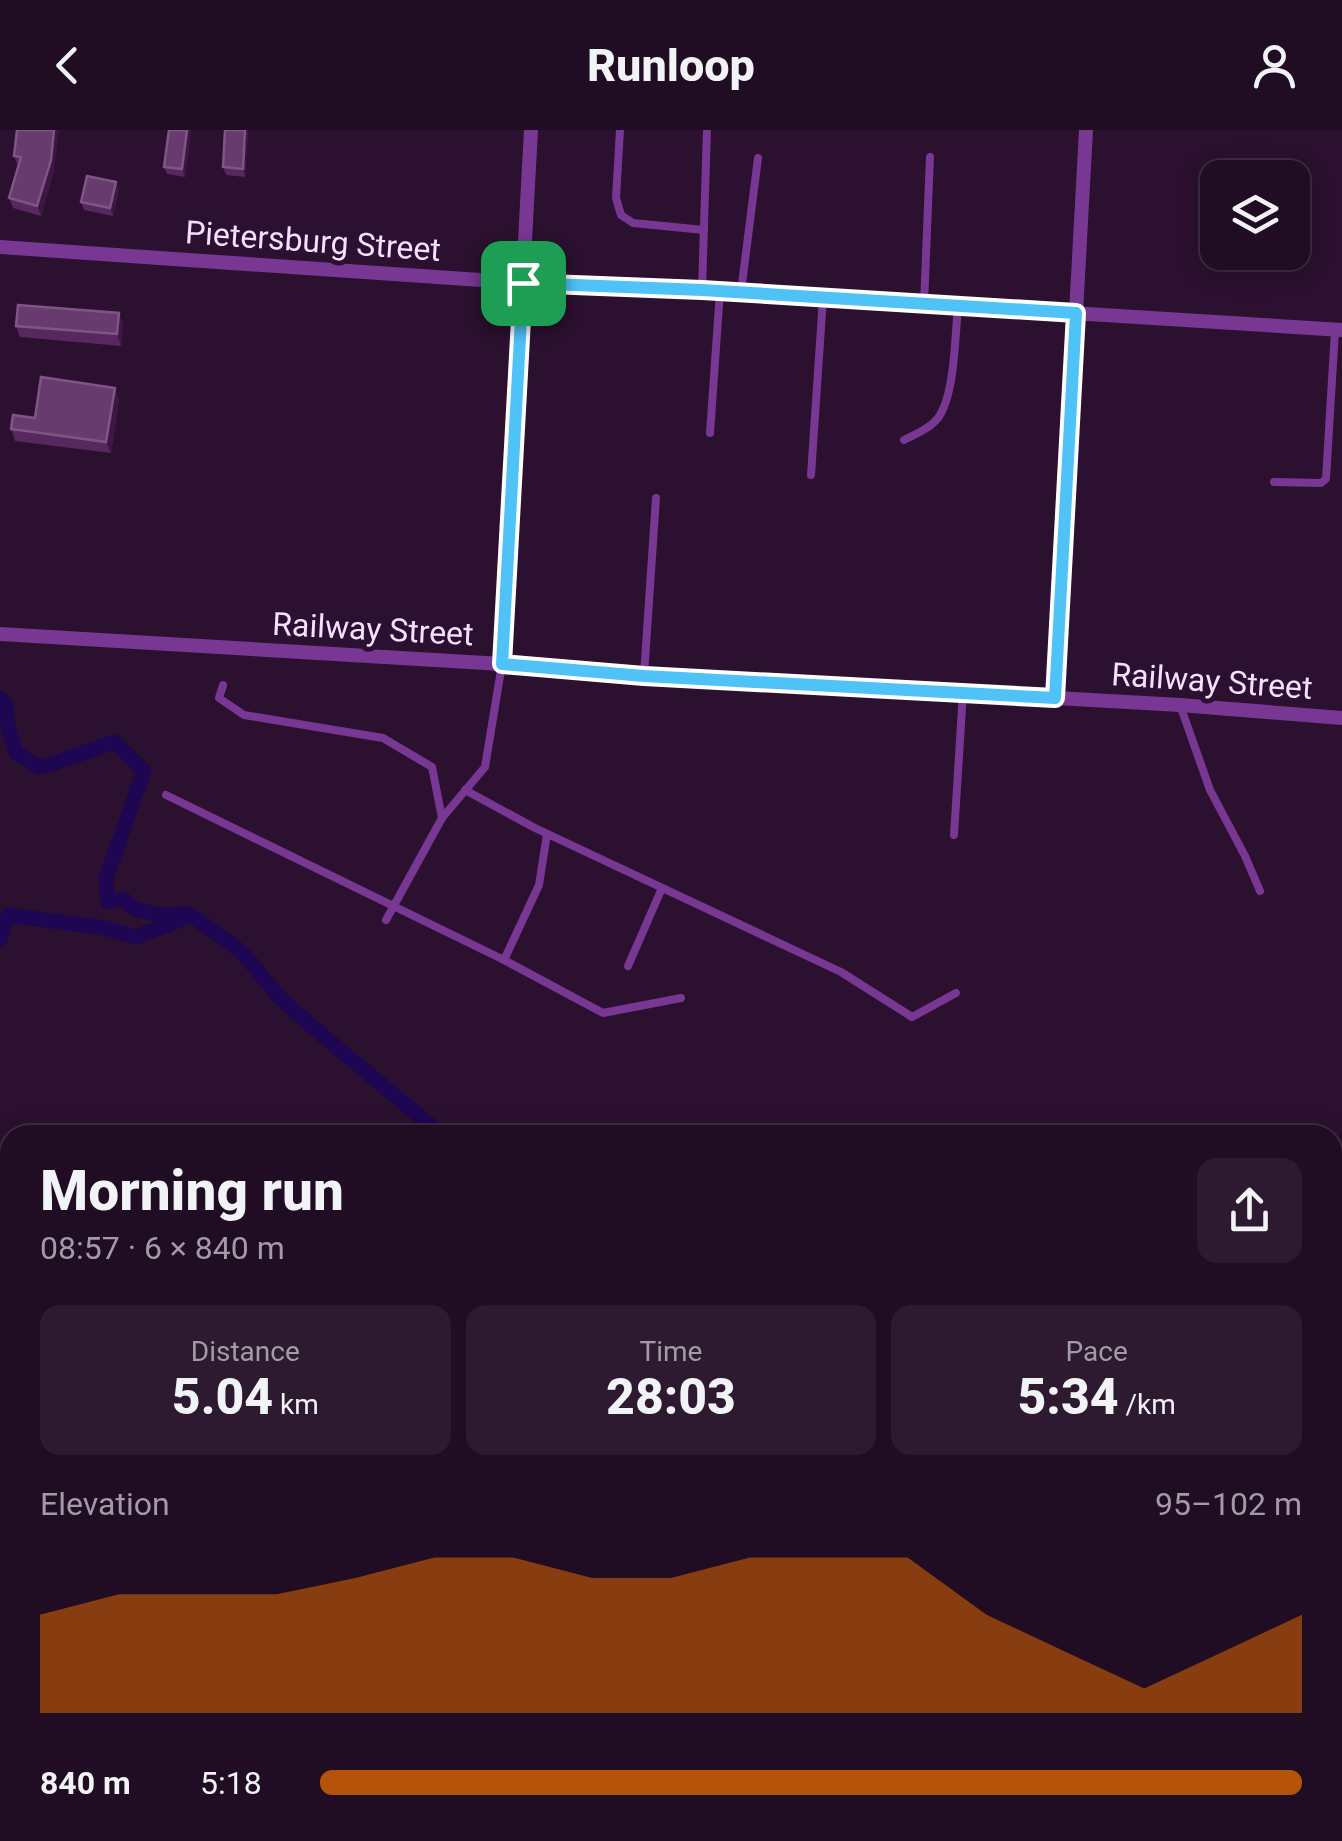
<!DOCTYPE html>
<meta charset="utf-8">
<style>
body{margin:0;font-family:Roboto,sans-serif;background:#2d1a30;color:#f1f3f6;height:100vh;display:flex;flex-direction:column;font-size:38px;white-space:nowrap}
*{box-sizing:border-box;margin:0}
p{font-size:32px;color:#a29ba6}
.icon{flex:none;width:55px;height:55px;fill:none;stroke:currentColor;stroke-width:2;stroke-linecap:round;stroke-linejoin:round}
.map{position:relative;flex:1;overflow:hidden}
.sheet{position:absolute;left:0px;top:995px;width:1342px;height:718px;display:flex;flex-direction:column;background:#200c23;border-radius:30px 30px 0 0;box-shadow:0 5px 25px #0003,0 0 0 2px #3d2c41}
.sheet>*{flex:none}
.fabs{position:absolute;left:1200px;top:30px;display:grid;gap:20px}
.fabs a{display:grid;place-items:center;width:110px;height:110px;border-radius:20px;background:#200c23;box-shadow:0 5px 25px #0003,0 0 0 2px #3d2c41;font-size:50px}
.pin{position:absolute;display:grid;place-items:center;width:85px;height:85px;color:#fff;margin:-42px;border-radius:20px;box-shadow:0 5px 15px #0006}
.round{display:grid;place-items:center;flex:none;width:105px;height:105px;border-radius:20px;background:#2d1a30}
.overview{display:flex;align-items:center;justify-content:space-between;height:170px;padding:0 40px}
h1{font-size:55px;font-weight:800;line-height:75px}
.figures{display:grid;grid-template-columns:repeat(3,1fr);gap:15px;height:170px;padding:10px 40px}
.figures div{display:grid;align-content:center;border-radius:20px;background:#2d1a30;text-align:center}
.figures b{font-size:50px;font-weight:800}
.figures small{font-size:28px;font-weight:400}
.figures p{font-size:28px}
.chart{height:280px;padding:20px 40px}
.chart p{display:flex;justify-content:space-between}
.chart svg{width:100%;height:180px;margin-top:10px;fill:#b45309;opacity:.7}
ul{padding:0 40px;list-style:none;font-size:32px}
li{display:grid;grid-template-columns:160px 120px 1fr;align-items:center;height:75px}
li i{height:25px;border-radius:12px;background:#b45309}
header{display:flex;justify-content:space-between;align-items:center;height:130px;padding:0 40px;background:#200c23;font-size:45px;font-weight:800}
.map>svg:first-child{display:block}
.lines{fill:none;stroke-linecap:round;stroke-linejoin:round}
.canal{stroke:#1e0652;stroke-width:15}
.lane{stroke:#783792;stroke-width:8}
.street{stroke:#783792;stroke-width:14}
.rail-casing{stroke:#0a40ff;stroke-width:9}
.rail{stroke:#2b102f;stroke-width:5;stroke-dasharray:15;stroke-linecap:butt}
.wall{fill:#57285e}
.shaded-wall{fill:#3e1644}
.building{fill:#683b6f;stroke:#7f5586;stroke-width:2.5}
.route-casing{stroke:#fff;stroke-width:20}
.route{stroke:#4fc3f7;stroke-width:12}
.labels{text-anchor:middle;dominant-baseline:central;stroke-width:10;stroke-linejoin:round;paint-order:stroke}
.street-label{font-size:32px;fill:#f8deff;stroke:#2b102f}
</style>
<header><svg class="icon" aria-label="back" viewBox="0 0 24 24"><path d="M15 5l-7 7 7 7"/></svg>Runloop<svg class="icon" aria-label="person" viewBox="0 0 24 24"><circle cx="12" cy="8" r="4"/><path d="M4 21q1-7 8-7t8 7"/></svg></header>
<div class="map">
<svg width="1342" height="1711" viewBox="0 0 1342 1711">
<rect width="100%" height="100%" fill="#2b102f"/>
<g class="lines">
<!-- canal -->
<g class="canal">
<path d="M0 568 5 573 9 600 16 623 39 637 55 633 114 612 144 641 106 748 108 772 123 769 136 779 158 785 189 784 211 799 243 823 279 867 309 894 442 1005"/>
<path d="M0 809 8 785 105 798 136 807 183 789"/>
</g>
<!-- lane -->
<g class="lane">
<path d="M620 0 616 68 621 85 633 93 704 100"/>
<path d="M702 160 707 0"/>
<path d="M741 162 758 28"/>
<path d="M924 174 930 27"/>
<path d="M710 303 720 161"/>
<path d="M904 310C916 304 929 299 938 288 955 265 955 205 958 176"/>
<path d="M811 345 823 168"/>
<path d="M1274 352 1321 353 1326 349 1335 200"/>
<path d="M644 545 656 368"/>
<path d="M223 555 219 568 244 585 383 608 432 637 442 688"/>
<path d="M1180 575 1210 660 1245 726 1260 761"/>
<path d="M465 660 535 698 841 842 912 887 956 863"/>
<path d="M166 665 504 830 603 883 681 868"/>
<path d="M954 705 963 562"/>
<path d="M386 790 442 688 485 637 502 534"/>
<path d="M504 830 539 755 547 704"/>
<path d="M628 836 662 758"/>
<path d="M1332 1600 1342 1597"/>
<path d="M859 1702 903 1711"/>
<path d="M1323 1702 1326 1711"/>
<path d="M630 1711 649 1702"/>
<path d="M806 1711 809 1702"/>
<path d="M956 1711 991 1702"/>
</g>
<!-- street -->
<g class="street">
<path d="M0 117 523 153 720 161 1342 200"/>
<path d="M0 504 502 534 644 545 1180 575 1342 588"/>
<path d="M502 534 531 0"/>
<path d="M1055 568 1086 0"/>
</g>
<!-- rail casing -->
<g class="rail-casing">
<g id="rail">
<path d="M1332 1305 1342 1300"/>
<path d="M0 1494 10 1489"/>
<path d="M0 1672 10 1669"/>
<path d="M409 1711 428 1702"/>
</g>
</g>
<!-- rail -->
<use href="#rail" class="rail"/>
</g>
<!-- wall -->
<g class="wall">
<path d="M17 0 54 40 41 86 13 78 9 68 18 36 14 26Z"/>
<path d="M169 0H191L185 47 167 44 164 37Z"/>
<path d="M225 0H248L245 47 226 45 223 37Z"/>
<path d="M116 52 119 60 113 86 84 80 81 72Z"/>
<path d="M119 183 123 195 121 216 20 207 16 196Z"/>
<path d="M119 270 111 323 15 311 11 299 35 288Z"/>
<path d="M1342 1410V1556L1332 1559V1412Z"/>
</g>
<!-- shaded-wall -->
<g class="shaded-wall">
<path d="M54 0H59L54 40 41 86 37 76Z"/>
<path d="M187 0H191L185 47 182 39Z"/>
<path d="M245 0H248L245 47 243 39Z"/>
<path d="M116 52 119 60 113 86 110 78Z"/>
<path d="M119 183 123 195 121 216 117 204Z"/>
<path d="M115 258 119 270 111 323 106 312Z"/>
</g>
<!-- building -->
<g class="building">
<path d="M17 0H54L51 30 37 76 9 68 21 27 14 26Z"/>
<path d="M169 0H187L182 39 164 37Z"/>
<path d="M225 0H245L243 39 223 37Z"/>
<path d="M87 46 116 52 110 78 81 72Z"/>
<path d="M18 175 119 183 117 204 16 196Z"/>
<path d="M41 247 115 258 106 312 11 299 13 285 35 288Z"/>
<path d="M1342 1410V1540L1332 1542V1412Z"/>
</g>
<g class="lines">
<!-- route casing -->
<g class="route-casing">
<path id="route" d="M523 153 702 160 1076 183 1055 568 644 546 502 534Z"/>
</g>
<!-- route -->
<use href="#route" class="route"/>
</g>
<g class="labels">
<!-- street labels -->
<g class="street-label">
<text transform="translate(313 111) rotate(4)">Pietersburg Street</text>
<text transform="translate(373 499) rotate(3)">Railway Street</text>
<text transform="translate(1212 551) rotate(4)">Railway Street</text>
</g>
</g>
</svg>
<div class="fabs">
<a><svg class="icon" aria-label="layers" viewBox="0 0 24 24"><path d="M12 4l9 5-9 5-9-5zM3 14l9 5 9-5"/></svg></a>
</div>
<div class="pin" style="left:523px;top:153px;background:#1e9e55"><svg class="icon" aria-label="arrive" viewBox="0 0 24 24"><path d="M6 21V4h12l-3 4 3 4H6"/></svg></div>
<section class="sheet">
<div class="overview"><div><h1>Morning run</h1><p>08:57 · 6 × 840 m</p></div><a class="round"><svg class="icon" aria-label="share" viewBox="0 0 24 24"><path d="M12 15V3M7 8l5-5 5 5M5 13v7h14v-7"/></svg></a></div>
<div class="figures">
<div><p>Distance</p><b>5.04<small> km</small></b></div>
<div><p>Time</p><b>28:03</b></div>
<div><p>Pace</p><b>5:34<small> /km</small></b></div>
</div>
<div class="chart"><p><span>Elevation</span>95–102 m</p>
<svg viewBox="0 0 160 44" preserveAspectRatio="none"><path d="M0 44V20L10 15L20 15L30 15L40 11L50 6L60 6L70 11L80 11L90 6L100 6L110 6L120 20L130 29L140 38L150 29L160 20V44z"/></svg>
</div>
<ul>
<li><b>840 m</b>5:18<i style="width:100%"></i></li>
</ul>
</section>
</div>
